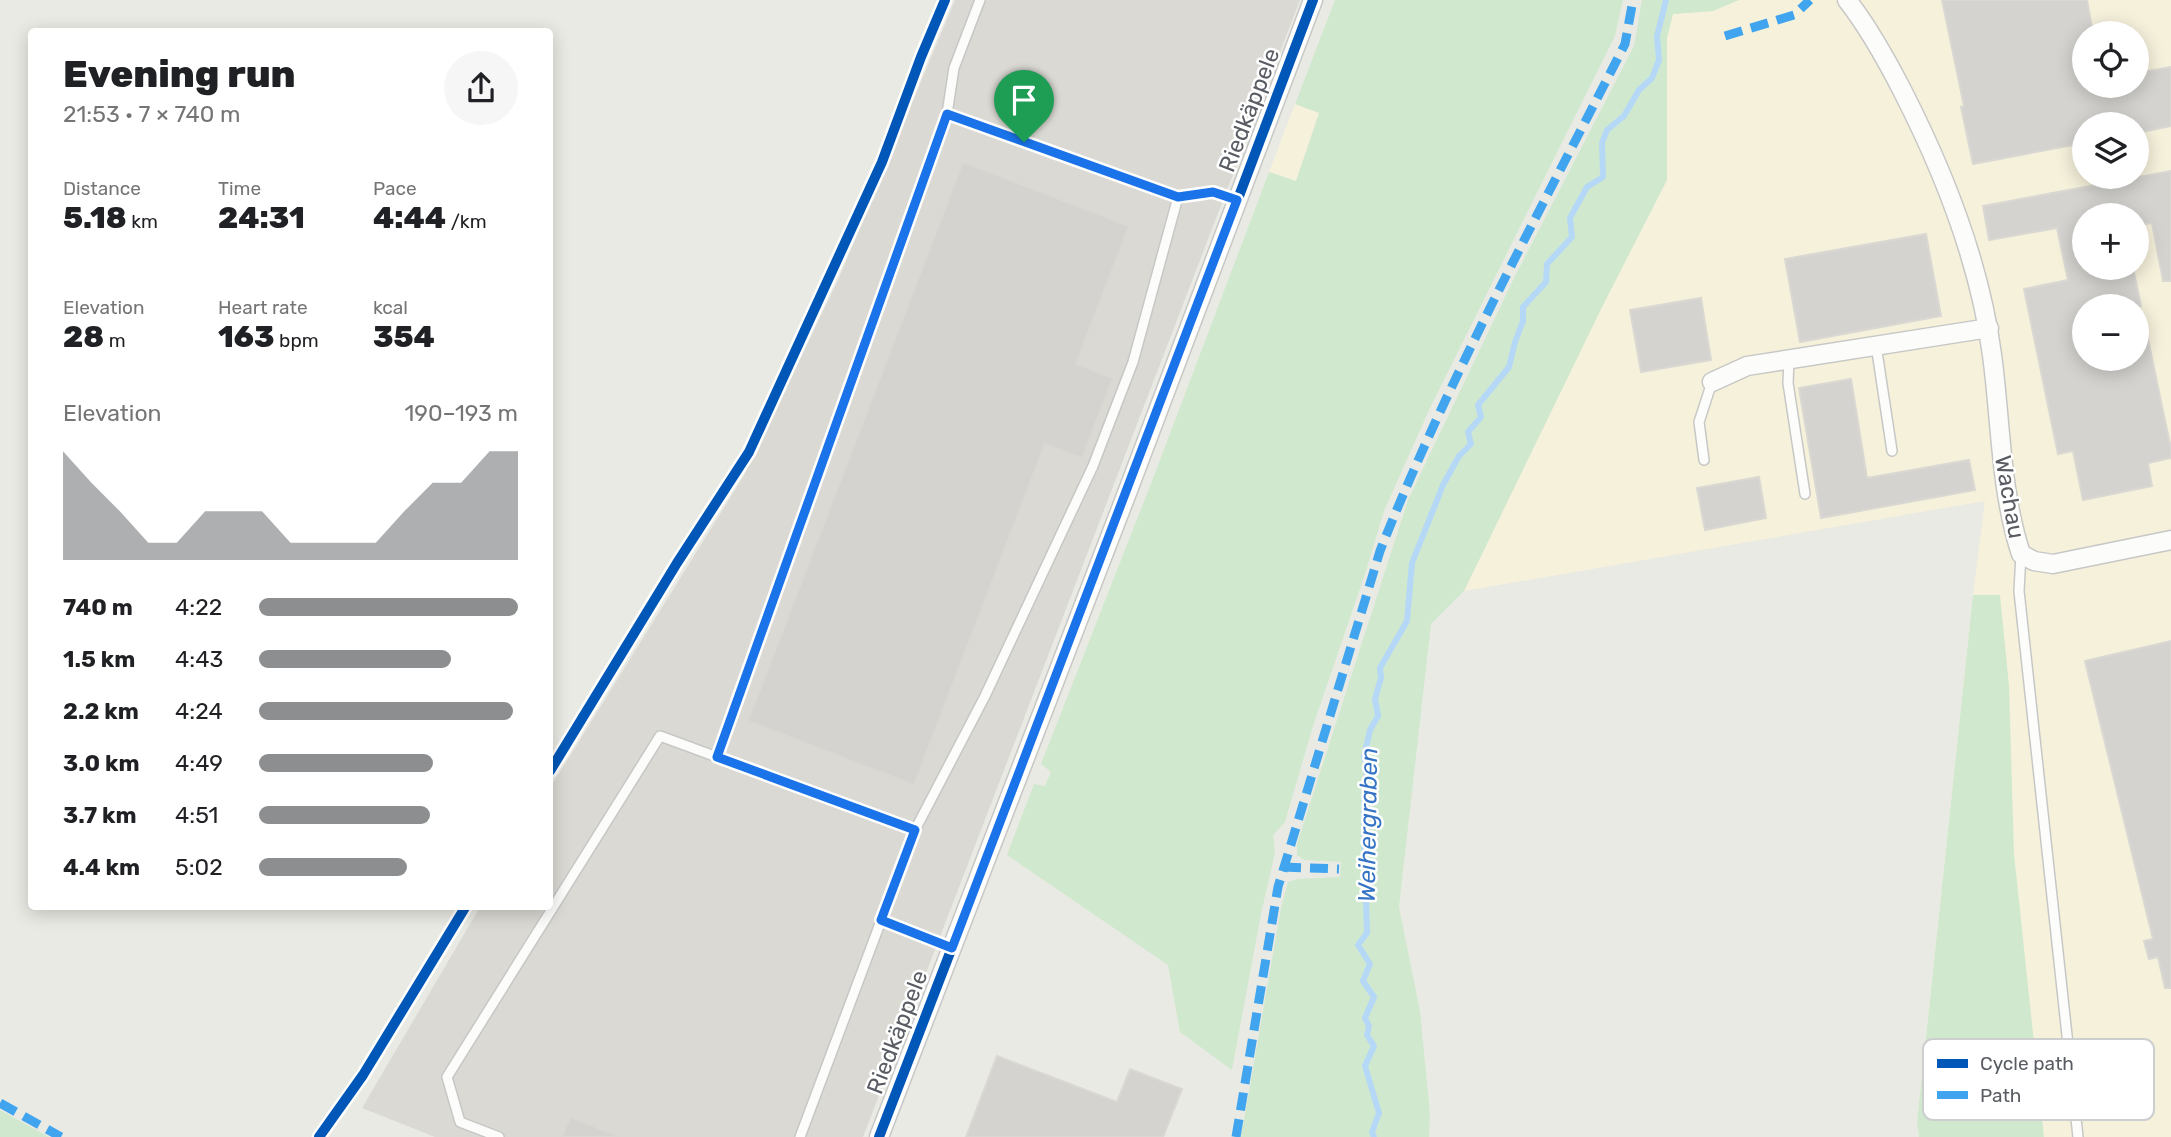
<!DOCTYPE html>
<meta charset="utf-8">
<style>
body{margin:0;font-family:Rubik,sans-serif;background:#f6f6f6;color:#202124;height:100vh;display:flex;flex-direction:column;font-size:26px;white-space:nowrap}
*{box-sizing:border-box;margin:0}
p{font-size:23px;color:#757577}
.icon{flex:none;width:38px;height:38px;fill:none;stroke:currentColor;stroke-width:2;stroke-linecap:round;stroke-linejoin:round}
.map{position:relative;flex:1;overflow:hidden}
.side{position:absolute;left:28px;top:28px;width:525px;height:882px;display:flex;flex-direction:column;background:#fff;border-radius:7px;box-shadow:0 4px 18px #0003}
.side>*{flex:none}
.tools{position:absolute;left:2072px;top:21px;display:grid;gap:14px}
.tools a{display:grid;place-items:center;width:77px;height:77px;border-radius:50%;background:#fff;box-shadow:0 4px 18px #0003;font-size:35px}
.pin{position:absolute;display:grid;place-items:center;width:60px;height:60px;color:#fff;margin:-72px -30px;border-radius:50% 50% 50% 0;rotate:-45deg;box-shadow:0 0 7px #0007}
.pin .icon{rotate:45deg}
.round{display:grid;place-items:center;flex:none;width:74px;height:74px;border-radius:37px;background:#f6f6f6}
.headline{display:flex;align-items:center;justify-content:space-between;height:119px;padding:0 35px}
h1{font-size:38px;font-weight:800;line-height:52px}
.stats{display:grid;grid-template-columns:repeat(3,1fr);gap:10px;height:119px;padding:7px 35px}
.stats div{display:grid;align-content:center}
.stats b{font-size:30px;font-weight:800}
.stats small{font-size:19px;font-weight:400}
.stats p{font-size:19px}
.chart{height:196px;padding:14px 35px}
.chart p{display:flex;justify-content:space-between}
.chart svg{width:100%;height:126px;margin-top:7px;fill:#8c8e90;opacity:.7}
ul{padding:0 35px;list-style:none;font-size:23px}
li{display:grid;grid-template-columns:112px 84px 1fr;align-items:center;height:52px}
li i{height:18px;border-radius:9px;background:#8c8e90}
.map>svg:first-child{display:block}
.commercial{fill:#f6f1db;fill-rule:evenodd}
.industrial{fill:#dad9d3}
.green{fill:#d0e9ce}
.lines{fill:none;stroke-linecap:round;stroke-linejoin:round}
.stream{stroke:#b6d8f7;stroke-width:6}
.building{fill:#d4d3cf;stroke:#dad8d3;stroke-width:2}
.lane-casing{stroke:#c7c8c6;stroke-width:12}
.street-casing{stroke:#c7c8c6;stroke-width:21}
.lane{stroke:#fcfcfb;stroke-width:9}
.street{stroke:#fcfcfb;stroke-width:18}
.quiet{stroke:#40a5ee;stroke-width:9;stroke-dasharray:18 9;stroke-linecap:butt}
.cycleway-casing{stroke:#fff;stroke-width:15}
.cycleway{stroke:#0057b8;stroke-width:10}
.route-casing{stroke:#fff;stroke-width:14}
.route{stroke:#1a73e8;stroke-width:9}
.labels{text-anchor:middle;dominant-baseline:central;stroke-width:5;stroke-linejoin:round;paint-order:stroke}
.street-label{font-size:23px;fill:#595d63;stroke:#fff}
.water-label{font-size:24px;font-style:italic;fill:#3573c5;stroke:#fff}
.key{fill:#fff;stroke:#cdced0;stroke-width:2}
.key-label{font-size:19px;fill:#595d63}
</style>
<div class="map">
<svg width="2171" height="1137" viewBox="0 0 2171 1137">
<rect width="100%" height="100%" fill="#eaeae4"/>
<!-- commercial -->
<g class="commercial">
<path d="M1739 0H2171V1137H1919L1917 1122 1973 595 1985 501 1464 591 1602 307 1667 180V38L1673 14 1713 11ZM2084 33H2137V86H2084ZM2084 124H2137V177H2084ZM2084 215H2137V268H2084ZM2084 306H2137V359H2084Z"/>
<path d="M1295 104 1320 113 1296 181 1269 172Z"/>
</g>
<!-- industrial -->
<path class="industrial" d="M955 0H1300L863 1137H435L362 1108 480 907 550 906V788L743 477 839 278Z"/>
<!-- green -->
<g class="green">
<path d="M1335 0H1623L1615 36 1430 408 1384 511 1365 574 1313 726 1285 822 1273 835 1275 853 1261 914 1232 1070 1180 1032 1168 965 1007 855 1034 784 1045 786 1051 772 1041 764 1157 468 1269 172 1296 181 1319 113 1295 104Z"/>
<path d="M1642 0H1739L1713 11 1673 14 1667 38V180L1602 307 1464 591 1431 624 1399 907 1420 1011 1430 1113 1429 1137H1241L1281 908 1288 882 1297 879 1340 877 1341 862 1304 860 1297 855V844L1408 500 1515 276 1634 46Z"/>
<path d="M1973 595H2000L2009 686 2014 854 2044 1137H1919L1917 1122Z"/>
<path d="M0 1110 49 1137H0Z"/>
</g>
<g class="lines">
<!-- stream -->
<path class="stream" d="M1374 1137 1372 1132 1379 1113 1365 1066 1374 1046 1367 1035 1369 1026 1365 1018 1374 997 1363 981 1370 964 1358 945 1367 933 1364 830 1365 781 1368 768 1364 757 1370 730 1378 716 1375 699 1381 678 1380 668 1407 621 1412 563 1443 485 1459 456 1471 444 1468 432 1481 417 1478 405 1509 367 1515 342 1523 321V307L1546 282 1547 264 1572 237 1570 218 1587 187 1603 177 1602 143 1607 130 1624 116 1639 90 1652 78 1659 60 1657 36 1666 0"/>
</g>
<!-- building -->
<g class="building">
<path d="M1942 0H2087L2093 33H2084V86H2137V73L2171 67V126L2137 133V124H2084V143L1973 164 1961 107 1964 106Z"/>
<path d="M963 162 1129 226 1076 364 1113 378 1082 458 1045 444 914 785 748 721Z"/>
<path d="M2171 171V281H2163L2152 223 2137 225V215H2084V268H2133L2141 306H2084V359H2137V320H2144L2171 449V458L2148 463 2152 486 2083 500 2073 451 2058 454 2024 289 2068 280 2057 228 1989 240 1983 206Z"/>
<path d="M1926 234 1941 316 1800 342 1785 259Z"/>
<path d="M1701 298 1711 360 1641 372 1630 310Z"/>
<path d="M1851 379 1867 478 1969 460 1975 490 1821 518 1799 388Z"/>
<path d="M1759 477 1766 518 1705 530 1697 488Z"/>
<path d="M2171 641V988H2165L2158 957 2149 959 2144 941 2153 939 2085 661Z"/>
<path d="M997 1056 1117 1102 1130 1069 1182 1089 1163 1137H966Z"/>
<path d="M570 1117 618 1136V1137H562Z"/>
</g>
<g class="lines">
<!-- lane casing -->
<g class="lane-casing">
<g id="lane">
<path d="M947 114 954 68 980 0"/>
<path d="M1876 345 1892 451"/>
<path d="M1789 359 1788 383 1805 494"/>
<path d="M1704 460 1699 422 1712 382"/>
<path d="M2021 554 2019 591 2078 1137"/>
<path d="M717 757 947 114 1178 197"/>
<path d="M915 830 985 696 1093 466 1133 362 1178 197 1213 193 1237 200"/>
<path d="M881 920 952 948"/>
<path d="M499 1137 460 1122 447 1077 660 736 915 830 800 1137"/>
</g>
</g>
<!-- street casing -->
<g class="street-casing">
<g id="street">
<path d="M1847 0C1869 28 1886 59 1902 90 1944 172 1980 263 1992 355 2001 421 2000 490 2021 554L2034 561 2053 564 2171 540"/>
<path d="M1712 382 1747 366 1989 328"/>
<path d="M879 1137 1127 493 1313 0"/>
</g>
</g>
<!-- lane -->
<use href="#lane" class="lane"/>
<!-- street -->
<use href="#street" class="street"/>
<!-- quiet -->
<g class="quiet">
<path d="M1725 36 1794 15 1810 0"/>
<path d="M1283 867 1339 869"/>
<path d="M0 1103 61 1137"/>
<path d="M1236 1137 1278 887 1380 551C1449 377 1540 211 1625 44L1633 0"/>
</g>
<!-- cycleway casing -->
<g class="cycleway-casing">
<g id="cycleway">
<path d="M550 771 677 563 749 452 882 162 921 57 945 0"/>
<path d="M319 1137 363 1075 466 906"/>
<path d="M879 1137 1127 493 1313 0"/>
</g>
</g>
<!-- cycleway -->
<use href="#cycleway" class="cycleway"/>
</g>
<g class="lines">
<!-- route casing -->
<g class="route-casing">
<path id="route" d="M947 114 1178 197 1213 192 1237 200 952 948 881 920 915 830 717 757Z"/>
</g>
<!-- route -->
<use href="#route" class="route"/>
</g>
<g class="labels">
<!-- street labels -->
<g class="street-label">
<text transform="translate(1249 110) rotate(-69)">Riedkäppele</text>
<text transform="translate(2010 497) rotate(80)">Wachau</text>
<text transform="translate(897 1032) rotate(-69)">Riedkäppele</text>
</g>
<!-- water labels -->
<g class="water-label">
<text transform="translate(1368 825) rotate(-89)">Weihergraben</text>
</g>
</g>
<!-- legend -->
<rect x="1923" y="1039" width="231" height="81" rx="10" class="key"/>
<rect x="1937" y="1059" width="31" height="9" fill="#0057b8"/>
<rect x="1937" y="1091" width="31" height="8" fill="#40a5ee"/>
<g class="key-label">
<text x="1980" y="1070">Cycle path</text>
<text x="1980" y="1102">Path</text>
</g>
</svg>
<div class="tools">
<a><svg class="icon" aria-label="locate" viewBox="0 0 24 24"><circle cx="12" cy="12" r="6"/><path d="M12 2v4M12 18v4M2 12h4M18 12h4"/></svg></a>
<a><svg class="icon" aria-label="layers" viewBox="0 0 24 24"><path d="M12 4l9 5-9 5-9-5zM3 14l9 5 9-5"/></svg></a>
<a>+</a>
<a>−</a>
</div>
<div class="pin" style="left:1024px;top:142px;background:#1e9e55"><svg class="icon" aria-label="arrive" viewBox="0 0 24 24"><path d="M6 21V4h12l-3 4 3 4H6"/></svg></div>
<section class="side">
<div class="headline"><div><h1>Evening run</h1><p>21:53 · 7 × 740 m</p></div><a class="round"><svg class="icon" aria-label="share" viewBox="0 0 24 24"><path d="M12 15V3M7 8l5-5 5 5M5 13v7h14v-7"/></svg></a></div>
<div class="stats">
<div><p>Distance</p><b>5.18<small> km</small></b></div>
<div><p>Time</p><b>24:31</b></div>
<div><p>Pace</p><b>4:44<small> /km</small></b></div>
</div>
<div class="stats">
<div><p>Elevation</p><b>28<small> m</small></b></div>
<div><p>Heart rate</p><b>163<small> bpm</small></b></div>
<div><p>kcal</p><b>354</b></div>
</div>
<div class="chart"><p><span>Elevation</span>190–193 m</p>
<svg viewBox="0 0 160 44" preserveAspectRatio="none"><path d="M0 44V6L10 17L20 27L30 38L40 38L50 27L60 27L70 27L80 38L90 38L100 38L110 38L120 27L130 17L140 17L150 6L160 6V44z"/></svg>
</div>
<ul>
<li><b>740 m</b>4:22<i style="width:100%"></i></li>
<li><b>1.5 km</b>4:43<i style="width:74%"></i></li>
<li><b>2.2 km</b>4:24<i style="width:98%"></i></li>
<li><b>3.0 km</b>4:49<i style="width:67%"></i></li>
<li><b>3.7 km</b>4:51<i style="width:66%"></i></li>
<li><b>4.4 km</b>5:02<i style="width:57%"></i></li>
</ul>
</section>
</div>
